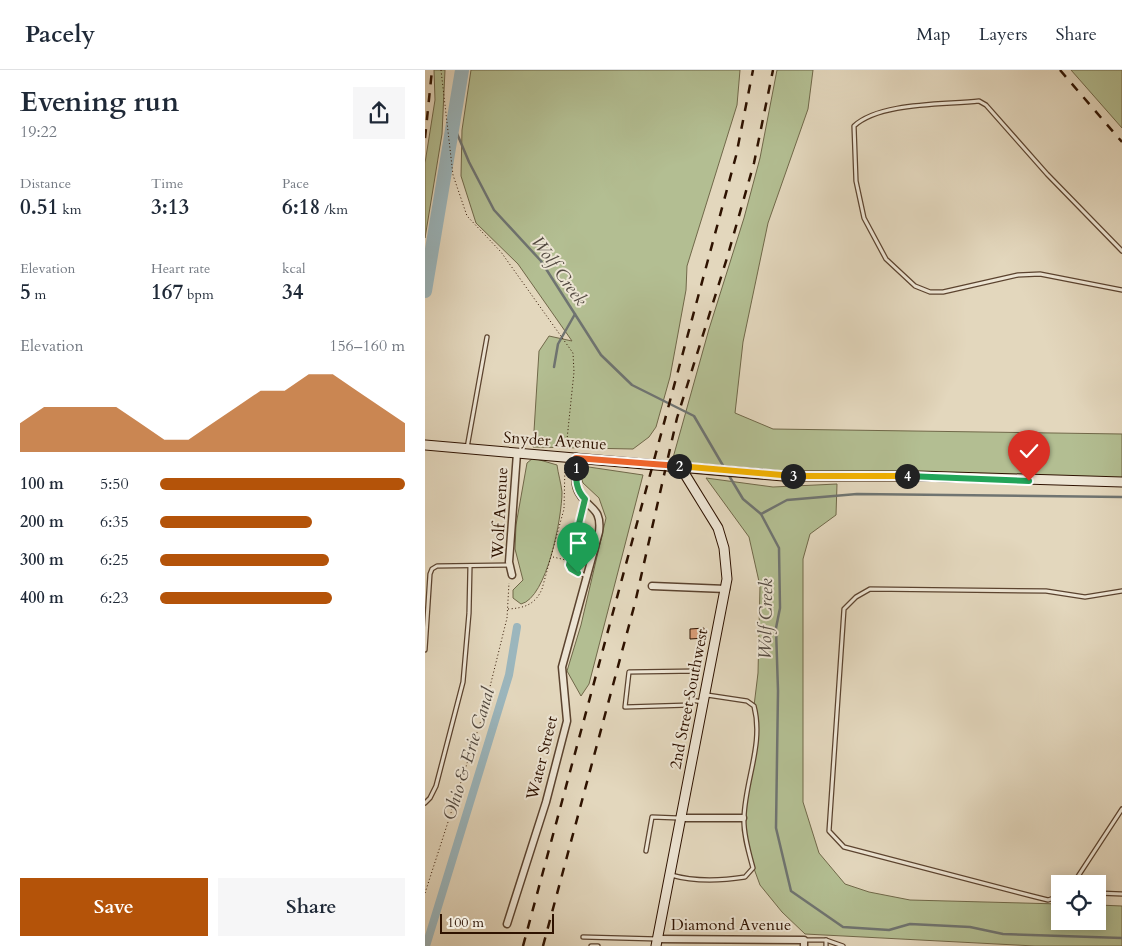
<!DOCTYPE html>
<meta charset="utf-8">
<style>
body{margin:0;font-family:Cardo,serif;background:#f6f6f7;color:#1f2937;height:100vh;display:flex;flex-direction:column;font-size:19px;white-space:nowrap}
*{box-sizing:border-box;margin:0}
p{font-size:16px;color:#747a83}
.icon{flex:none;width:28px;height:28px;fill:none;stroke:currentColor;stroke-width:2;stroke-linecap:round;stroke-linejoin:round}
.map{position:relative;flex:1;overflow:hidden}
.details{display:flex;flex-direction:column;background:#fff;width:425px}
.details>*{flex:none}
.tools{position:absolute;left:626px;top:805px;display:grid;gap:10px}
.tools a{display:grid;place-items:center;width:55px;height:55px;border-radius:0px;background:#fff;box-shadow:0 2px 12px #0003;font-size:25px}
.scale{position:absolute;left:15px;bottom:12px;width:114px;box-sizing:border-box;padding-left:5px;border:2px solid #2e1200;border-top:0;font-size:14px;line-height:18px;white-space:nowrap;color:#2e1200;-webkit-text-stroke:4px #ede5d4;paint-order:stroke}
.pin{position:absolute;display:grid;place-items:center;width:42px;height:42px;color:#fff;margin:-51px -21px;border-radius:50% 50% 50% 0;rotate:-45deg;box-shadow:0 0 5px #0007}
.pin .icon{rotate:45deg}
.km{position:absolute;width:25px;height:25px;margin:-12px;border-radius:50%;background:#222;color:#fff;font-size:14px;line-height:25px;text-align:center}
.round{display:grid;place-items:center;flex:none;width:52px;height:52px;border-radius:0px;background:#f6f6f7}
.headline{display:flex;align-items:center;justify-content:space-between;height:85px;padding:0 20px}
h1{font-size:28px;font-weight:800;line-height:38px}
.stats{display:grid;grid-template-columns:repeat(3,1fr);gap:8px;height:85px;padding:5px 20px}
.stats div{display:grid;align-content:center}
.stats b{font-size:21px;font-weight:800}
.stats small{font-size:14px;font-weight:400}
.stats p{font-size:14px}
.chart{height:140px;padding:10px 20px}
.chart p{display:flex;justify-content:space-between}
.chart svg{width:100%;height:90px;margin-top:5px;fill:#b45309;opacity:.7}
.primary-button{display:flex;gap:10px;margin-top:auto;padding:10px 20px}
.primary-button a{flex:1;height:58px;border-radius:0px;background:#b45309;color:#fff;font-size:20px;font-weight:800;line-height:58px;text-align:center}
.primary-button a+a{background:#f6f6f7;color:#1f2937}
ul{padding:0 20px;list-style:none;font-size:16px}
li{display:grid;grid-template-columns:80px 60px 1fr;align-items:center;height:38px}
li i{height:12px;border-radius:6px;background:#b45309}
header{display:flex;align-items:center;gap:30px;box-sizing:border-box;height:70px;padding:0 25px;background:#fff;border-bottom:1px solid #e0e1e3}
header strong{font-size:24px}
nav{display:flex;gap:28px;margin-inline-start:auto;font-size:18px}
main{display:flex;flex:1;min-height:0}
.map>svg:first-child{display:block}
.green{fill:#b3be92;stroke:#706849}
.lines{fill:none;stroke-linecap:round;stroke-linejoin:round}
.stream{stroke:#6f7471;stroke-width:2.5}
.canal{stroke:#9bb6bd;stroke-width:8}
.river{stroke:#9bb6bd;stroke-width:14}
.building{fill:#da9e79;stroke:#2e1200}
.lane-casing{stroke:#5b432f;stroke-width:5.5}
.street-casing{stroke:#5b432f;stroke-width:9}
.secondary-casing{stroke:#2e1200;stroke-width:11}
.path{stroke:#2e1200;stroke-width:1;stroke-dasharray:1 2.5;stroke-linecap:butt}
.lane{stroke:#ede5d4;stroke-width:3}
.street{stroke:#ede5d4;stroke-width:6}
.secondary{stroke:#ede5d4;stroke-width:9}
.rail{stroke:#2e1200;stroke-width:2.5;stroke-dasharray:9 9;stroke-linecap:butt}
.split-1-casing{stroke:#fff;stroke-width:10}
.split-2-casing{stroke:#fff;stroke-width:10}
.split-3-casing{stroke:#fff;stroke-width:10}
.split-4-casing{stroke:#fff;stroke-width:10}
.split-5-casing{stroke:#fff;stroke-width:10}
.split-1{stroke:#22a559;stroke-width:6}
.split-2{stroke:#f0652b;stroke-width:6}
.split-3{stroke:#f5b400;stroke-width:6}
.split-4{stroke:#f5b400;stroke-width:6}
.split-5{stroke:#22a559;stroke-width:6}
.labels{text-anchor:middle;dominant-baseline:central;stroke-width:4;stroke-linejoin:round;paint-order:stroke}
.street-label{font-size:16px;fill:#2e1200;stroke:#ede5d4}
.water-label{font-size:18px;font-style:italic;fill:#544b42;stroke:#ede5d4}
</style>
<header>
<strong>Pacely</strong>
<nav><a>Map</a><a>Layers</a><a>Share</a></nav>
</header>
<main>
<section class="details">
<div class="headline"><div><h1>Evening run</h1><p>19:22</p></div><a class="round"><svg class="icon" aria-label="share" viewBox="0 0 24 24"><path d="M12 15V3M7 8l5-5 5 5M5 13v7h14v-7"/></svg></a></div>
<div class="stats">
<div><p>Distance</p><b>0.51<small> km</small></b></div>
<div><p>Time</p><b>3:13</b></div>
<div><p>Pace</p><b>6:18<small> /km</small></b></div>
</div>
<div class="stats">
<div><p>Elevation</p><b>5<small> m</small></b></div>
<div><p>Heart rate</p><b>167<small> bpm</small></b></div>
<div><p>kcal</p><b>34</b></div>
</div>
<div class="chart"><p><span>Elevation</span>156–160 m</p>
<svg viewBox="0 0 160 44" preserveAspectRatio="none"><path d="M0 44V30L10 22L20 22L30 22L40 22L50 30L60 38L70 38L80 30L90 22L100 14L110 14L120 6L130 6L140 14L150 22L160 30V44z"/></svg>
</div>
<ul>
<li><b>100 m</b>5:50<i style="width:100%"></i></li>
<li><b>200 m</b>6:35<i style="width:62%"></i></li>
<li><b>300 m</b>6:25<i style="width:69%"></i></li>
<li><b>400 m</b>6:23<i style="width:70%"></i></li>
</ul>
<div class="primary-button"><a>Save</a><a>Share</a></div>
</section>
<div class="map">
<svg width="697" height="876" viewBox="0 0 697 876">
<rect width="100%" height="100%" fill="#e3d7bd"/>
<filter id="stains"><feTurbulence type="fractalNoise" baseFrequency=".004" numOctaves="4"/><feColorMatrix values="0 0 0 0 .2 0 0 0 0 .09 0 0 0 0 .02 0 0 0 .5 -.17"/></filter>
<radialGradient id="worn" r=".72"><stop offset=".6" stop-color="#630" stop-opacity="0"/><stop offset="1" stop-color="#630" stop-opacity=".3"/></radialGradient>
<!-- green -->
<g class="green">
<path d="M9 0H20L17 64 0 168V93L10 30Z"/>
<path d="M46 0H315L312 35 262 196 261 220 245 307 231 357 224 367 208 379 108 377 114 281 124 266 147 271 93 194 51 153 36 106 37 60Z"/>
<path d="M352 0H388L383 39 343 153 318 272 310 343 348 359 697 364V412L374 406 246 395 284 259 319 148 335 88Z"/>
<path d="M646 0H697V58Z"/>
<path d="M108 388 132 395C133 403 136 413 137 422 137 447 122 528 96 534L88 528V520L98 510 90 479 91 455 102 393Z"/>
<path d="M157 396 218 405 164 614 156 626 142 601 156 555 181 448 174 428 158 413 154 401Z"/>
<path d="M281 408 348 417 412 414 411 445 385 464 378 489V732L394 783 420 814 444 822 485 830 635 834V851H672L673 835 697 836V876H610L380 864 357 842 335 815 324 785 318 748 332 657 329 636 333 603 335 516 324 467Z"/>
</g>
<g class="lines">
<!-- stream -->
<g class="stream">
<path d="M28 54 44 92 69 140 116 191 176 285 207 315 269 346 300 399"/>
<path d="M129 297 133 274 150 244"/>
<path d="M303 404 318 429 336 444 354 478 355 538 351 558 353 621 351 758 366 821 418 857 464 860 485 854 545 857 578 864 697 868"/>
<path d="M336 444 362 430 432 424 697 427"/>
</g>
<!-- canal -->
<path class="canal" d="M1 876 84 605 92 557"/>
<!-- river -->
<path class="river" d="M0 221 37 0"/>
</g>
<!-- building -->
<path class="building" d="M279 558 280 568 265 569V559Z"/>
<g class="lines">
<!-- lane casing -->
<g class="lane-casing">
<g id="lane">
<path d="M697 181 622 104 561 35 554 31C519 35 455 32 429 56L431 111 439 148 461 189 490 216 505 222H518L593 205 615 204 697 220"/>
<path d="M42 378 62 267"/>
<path d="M160 432 144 495 146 499 161 506"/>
<path d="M0 580 5 504 7 499 12 496 84 495"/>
<path d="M266 630 272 601 204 602 200 637 265 635 266 630 278 632"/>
<path d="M0 733 5 728 11 716 38 612 44 543 45 496"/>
<path d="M221 781 227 747 253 748"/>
<path d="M246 805C270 812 295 811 320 807L328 798C324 783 318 764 319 748 320 710 339 674 329 636L322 631 282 625"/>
<path d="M648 814 697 739"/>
<path d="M672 823 697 824"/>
<path d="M635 826 623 830 607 826 419 777 404 761 419 539 431 527 445 519 621 521 660 527 697 521"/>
<path d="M158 867 232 869"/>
<path d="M379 870H401L418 876"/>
<path d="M166 876H173"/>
<path d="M401 876V870"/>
</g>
</g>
<!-- street casing -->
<g class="street-casing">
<g id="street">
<path d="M87 505 84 492 92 383"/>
<path d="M227 516 301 519"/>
<path d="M257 748H318"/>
<path d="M82 854 121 732 142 651 137 597 174 462C177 437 164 440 154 423 148 413 151 398 151 387"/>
<path d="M233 869 379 870V876"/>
</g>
</g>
<!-- secondary casing -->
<g class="secondary-casing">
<g id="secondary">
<path d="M0 375 358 406H494L697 412"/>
<path d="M231 876 302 509 299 478 293 458 261 406 258 396"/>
</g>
</g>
<!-- path -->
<g class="path">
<path d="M16 0 28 105 42 146 76 182 148 283 149 302 141 379"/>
<path d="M128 487 141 490"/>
<path d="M83 539C99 538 110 535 117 519L139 439 140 395"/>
<path d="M0 823 59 641 82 548 84 513"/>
</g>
<!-- lane -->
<use href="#lane" class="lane"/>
<!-- street -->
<use href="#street" class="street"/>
<!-- secondary -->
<use href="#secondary" class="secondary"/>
<!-- rail -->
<g class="rail">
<path d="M635 0 697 72"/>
<path d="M0 68 7 0"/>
<path d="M98 876 311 86 328 0"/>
<path d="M118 876 210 533 252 348 302 188 329 93 348 0"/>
</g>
</g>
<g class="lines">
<!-- split-1 casing -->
<g class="split-1-casing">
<path id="split-1" d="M151 398C151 411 151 420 160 429L144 495 146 499 153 503"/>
</g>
<!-- split-2 casing -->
<g class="split-2-casing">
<path id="split-2" d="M151 398V388L254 396"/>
</g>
<!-- split-3 casing -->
<g class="split-3-casing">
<path id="split-3" d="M254 396 368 406"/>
</g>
<!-- split-4 casing -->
<g class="split-4-casing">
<path id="split-4" d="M368 406H482"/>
</g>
<!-- split-5 casing -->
<g class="split-5-casing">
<path id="split-5" d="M482 406 604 411"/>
</g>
<!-- split-1 -->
<use href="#split-1" class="split-1"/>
<!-- split-2 -->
<use href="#split-2" class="split-2"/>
<!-- split-3 -->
<use href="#split-3" class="split-3"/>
<!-- split-4 -->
<use href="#split-4" class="split-4"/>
<!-- split-5 -->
<use href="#split-5" class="split-5"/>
</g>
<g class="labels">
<!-- street labels -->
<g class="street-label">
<text transform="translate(130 371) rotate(4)">Snyder Avenue</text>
<text transform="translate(75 443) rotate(-87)">Wolf Avenue</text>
<text transform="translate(264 629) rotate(-79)">2nd Street Southwest</text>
<text transform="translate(117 688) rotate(-76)">Water Street</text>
<text x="306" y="855">Diamond Avenue</text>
</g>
<!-- water labels -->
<g class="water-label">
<text transform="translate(134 201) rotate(54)">Wolf Creek</text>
<text transform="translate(341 549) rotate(-89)">Wolf Creek</text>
<text transform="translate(44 684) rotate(-73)">Ohio &amp; Erie Canal</text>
</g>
</g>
<rect width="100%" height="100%" filter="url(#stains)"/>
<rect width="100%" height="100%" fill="url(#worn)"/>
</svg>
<div class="tools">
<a><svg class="icon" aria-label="locate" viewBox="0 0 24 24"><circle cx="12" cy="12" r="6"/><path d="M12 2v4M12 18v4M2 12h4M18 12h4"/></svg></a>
</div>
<div class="scale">100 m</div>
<div class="pin" style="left:153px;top:503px;background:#1e9e55"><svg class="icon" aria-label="arrive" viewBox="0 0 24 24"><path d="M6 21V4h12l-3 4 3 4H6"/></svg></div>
<div class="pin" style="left:604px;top:411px;background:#d93025"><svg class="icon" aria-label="check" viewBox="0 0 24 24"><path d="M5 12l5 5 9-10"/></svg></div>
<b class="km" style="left:151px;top:398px">1</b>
<b class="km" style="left:254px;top:396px">2</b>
<b class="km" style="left:368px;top:406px">3</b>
<b class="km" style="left:482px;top:406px">4</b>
</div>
</main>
